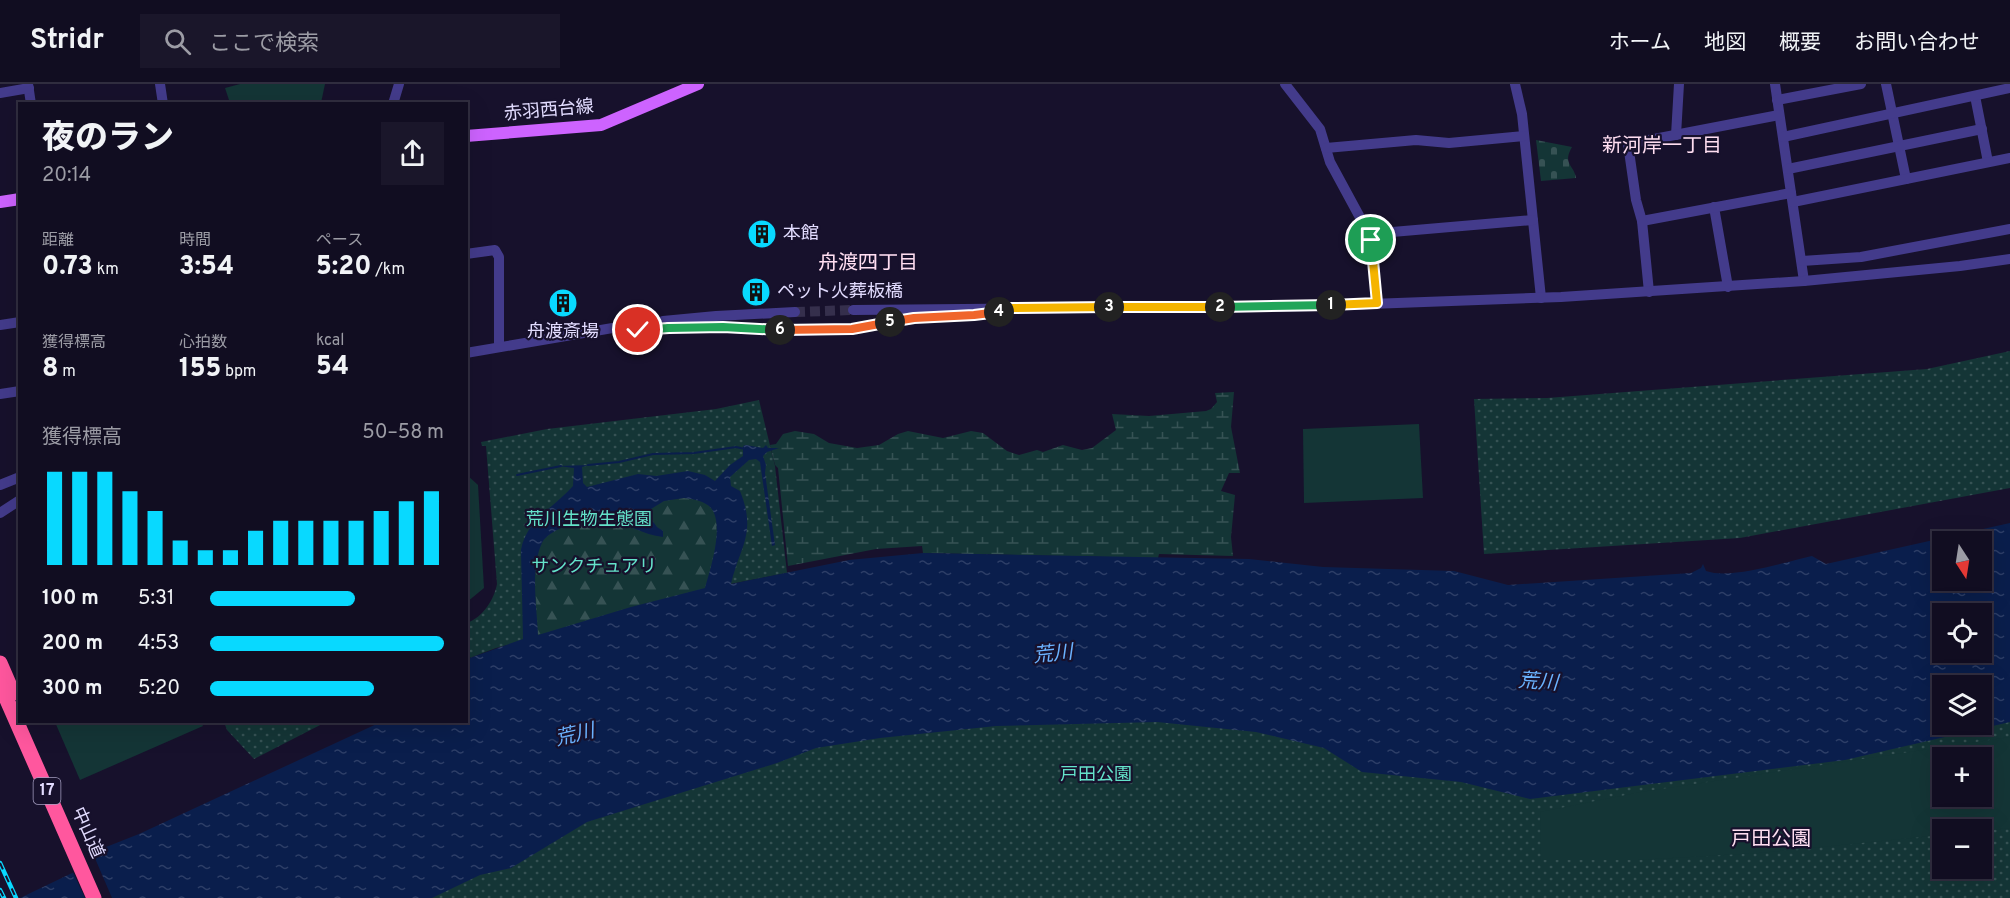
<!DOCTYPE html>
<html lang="ja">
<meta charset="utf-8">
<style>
body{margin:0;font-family:Overpass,"Noto Sans JP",sans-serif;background:#1a162a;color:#f1f3f6;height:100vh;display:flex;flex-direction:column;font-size:22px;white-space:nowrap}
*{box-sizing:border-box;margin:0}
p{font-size:20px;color:#9c9ca5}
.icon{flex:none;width:33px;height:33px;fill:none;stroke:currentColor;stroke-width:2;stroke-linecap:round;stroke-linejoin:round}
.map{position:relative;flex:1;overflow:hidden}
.sheet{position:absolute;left:18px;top:18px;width:450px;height:621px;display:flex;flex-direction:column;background:#110d21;border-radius:0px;box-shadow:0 6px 24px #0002,0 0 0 2px #302d3f}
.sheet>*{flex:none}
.needle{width:39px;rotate:168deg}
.tools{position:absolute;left:1932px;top:447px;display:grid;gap:12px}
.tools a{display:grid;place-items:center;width:60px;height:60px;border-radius:0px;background:#110d21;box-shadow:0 6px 24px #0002,0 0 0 2px #302d3f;font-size:30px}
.pin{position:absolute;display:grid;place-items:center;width:51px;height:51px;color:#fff;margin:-26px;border:3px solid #fff;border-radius:50%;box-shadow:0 2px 6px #0007}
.km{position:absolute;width:30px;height:30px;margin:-15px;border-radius:50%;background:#222;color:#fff;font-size:16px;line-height:30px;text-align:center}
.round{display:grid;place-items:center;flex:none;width:63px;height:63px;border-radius:0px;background:#1a162a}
.summary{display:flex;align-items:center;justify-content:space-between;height:102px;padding:0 24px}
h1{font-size:33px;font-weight:800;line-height:45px}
.metrics{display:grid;grid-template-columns:repeat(3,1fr);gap:9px;height:102px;padding:6px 24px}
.metrics div{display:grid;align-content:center}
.metrics b{font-size:26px;font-weight:800}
.metrics small{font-size:16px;font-weight:400}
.metrics p{font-size:16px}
.chart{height:168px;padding:12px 24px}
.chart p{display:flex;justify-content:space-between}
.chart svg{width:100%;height:108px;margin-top:6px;stroke:#08d9ff;stroke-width:6}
ul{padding:0 24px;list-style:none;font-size:20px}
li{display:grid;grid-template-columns:96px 72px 1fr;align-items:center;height:45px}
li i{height:15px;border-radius:8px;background:#08d9ff}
header{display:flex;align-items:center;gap:36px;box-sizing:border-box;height:84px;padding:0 30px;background:#110d21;border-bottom:2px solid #302d3f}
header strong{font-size:28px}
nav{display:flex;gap:33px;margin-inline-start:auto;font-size:21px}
.search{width:420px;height:54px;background:#1a162a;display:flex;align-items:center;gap:15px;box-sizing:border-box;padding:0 21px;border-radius:0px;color:#9c9ca5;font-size:22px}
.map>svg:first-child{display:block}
.grass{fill:url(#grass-dots);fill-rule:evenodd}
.forest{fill:url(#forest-firs)}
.wetland{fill:url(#wetland-marsh)}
.cemetery{fill:url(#cemetery-stones)}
.garden{fill:#143536;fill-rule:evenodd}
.water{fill:url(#water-ripples);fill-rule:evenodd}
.pier{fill:#17112c}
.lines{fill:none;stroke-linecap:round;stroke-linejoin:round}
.stream{stroke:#0a1e4c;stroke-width:2}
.minor-tunnel{stroke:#352f4c;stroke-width:10;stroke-dasharray:10 5;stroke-linecap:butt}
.minor{stroke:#433b8b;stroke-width:10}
.major{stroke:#cd63ff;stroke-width:12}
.highway{stroke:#ff579e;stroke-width:15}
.rail-casing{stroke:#08d9ff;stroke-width:4.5}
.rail{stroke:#17112c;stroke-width:2;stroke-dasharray:7;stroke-linecap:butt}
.split-1-casing{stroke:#fff;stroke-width:12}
.split-2-casing{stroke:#fff;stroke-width:12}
.split-3-casing{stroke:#fff;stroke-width:12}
.split-4-casing{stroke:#fff;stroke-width:12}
.split-5-casing{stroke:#fff;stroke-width:12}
.split-6-casing{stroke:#fff;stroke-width:12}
.split-7-casing{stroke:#fff;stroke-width:12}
.split-8-casing{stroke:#fff;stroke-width:12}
.split-1{stroke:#f5b400;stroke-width:8}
.split-2{stroke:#22a559;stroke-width:8}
.split-3{stroke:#f5b400;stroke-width:8}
.split-4{stroke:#f5b400;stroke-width:8}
.split-5{stroke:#f0652b;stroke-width:8}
.split-6{stroke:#f0652b;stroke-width:8}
.split-7{stroke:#22a559;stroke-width:8}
.split-8{stroke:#22a559;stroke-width:8}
.labels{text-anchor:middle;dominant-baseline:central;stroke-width:4.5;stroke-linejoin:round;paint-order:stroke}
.shield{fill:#17112c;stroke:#a59fc0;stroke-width:1.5}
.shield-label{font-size:16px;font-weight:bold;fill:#e2dcff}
.street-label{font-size:18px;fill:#e2dcff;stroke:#17112c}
.poi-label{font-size:18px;fill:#e2dcff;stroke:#17112c;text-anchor:start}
.park-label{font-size:18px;fill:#64e3ca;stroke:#17112c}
.neighbourhood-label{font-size:20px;fill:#ffdef1;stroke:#17112c}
.water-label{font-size:20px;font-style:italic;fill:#6ab2ff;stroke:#17112c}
</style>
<header>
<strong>Stridr</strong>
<div class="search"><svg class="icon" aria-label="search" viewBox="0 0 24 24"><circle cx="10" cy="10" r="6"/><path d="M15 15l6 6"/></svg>ここで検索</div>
<nav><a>ホーム</a><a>地図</a><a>概要</a><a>お問い合わせ</a></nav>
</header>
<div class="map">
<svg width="2010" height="814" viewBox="0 0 2010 814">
<defs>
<pattern id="grass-dots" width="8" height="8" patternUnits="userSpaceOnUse" patternTransform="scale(1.5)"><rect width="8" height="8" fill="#143536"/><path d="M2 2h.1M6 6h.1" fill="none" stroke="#365254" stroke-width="1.8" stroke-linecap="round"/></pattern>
<pattern id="forest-firs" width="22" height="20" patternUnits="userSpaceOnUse" patternTransform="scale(1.5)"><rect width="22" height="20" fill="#143536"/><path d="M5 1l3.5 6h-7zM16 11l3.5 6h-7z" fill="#365254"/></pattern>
<pattern id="wetland-marsh" width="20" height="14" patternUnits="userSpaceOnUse" patternTransform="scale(1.5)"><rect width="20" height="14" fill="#143536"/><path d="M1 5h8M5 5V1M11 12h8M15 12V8" fill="none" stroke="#365254"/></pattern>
<pattern id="cemetery-stones" width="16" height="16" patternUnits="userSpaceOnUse" patternTransform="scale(1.5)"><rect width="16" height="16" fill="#143536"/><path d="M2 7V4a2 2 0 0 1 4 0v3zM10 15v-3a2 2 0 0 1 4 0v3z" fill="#365254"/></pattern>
<pattern id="water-ripples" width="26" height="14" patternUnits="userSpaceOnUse" patternTransform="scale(1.5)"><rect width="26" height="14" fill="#0a1e4c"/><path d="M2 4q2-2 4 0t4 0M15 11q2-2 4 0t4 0" fill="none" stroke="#2d3e67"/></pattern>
</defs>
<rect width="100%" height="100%" fill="#17112c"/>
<!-- grass -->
<g class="grass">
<path d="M2010 267V404L1740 454 1484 470 1474 315 1547 314 1927 285Z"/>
<path d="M759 316 775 382 787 489 730 500 496 564 467 575V539C483 533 494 516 497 500L486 362H482L481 358 547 345 716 325Z"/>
<path d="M2010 548V814H248L542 660 1942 568H1982ZM1942 602H1982V640H1942ZM1942 674H1982V712H1942ZM1942 746H1982V784H1942Z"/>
<path d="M224 638H326L254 675 227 646Z"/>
</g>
<!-- forest -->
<path class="forest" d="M684 414C693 415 705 417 711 424 724 441 710 486 705 504L631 523 538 551C537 530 532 475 542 458 546 452 558 445 565 442 599 425 621 439 653 452L663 447C654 442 648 436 651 425L664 417Z"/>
<!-- wetland -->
<path class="wetland" d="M1234 308 1231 343 1240 389H1229L1221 407 1235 411 1231 453 1233 472 1159 470 1158 474 923 469 922 462 876 465 788 482 778 384 775 381 770 361 776 360 783 350 795 347 814 350 829 359 857 364 879 361 898 350 908 347 943 354 971 347 983 349 1007 367 1019 371 1037 366 1043 368 1063 361 1082 366 1092 364 1116 346 1112 330 1149 332 1206 327 1211 325 1217 318 1215 309Z"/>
<!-- cemetery -->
<path class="cemetery" d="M1536 56 1572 63C1562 80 1574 81 1576 94L1541 97Z"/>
<!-- garden -->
<g class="garden">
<path d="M240 0H325L321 19H230L225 4Z"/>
<path d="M1419 340 1423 414 1304 419 1303 345Z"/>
<path d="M467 391 478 401 484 504 467 518Z"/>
<path d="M55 638H201L203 642 80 696Z"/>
<path d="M2010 653V744L1982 747V746H1942V751L1759 769 1638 776H1541L1540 728 1641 708ZM1942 674H1982V712H1942Z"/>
</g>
<!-- water -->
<path class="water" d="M746 361 763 364 766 361 768 364H779L767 368 763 372 766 381 765 389 775 461 772 462 760 378 756 375 749 376 730 393 731 402 740 407C757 449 740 462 731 500L849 476 923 469 1249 475 1323 483 1454 487 1508 501 1691 489 1701 484 1703 480 1706 487C1731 496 1785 478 1812 472L1826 480 2010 439V638L1845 676 1530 715 1461 698 1362 688 1324 664 1256 648 1157 638 996 642 880 654 816 664 777 679 587 738 511 784 480 791 432 814H20L93 779 101 765 139 750 381 638H466L467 575 523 555 521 466C526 436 555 423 573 402L574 384 558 382 589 381 582 383 583 399 587 403 638 390 656 392 688 387 705 391 715 397 730 381 743 372V362ZM684 414C693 415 705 417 711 424 725 441 710 486 705 504L631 523 538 551C537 524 530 484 542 459 545 451 559 445 567 441 580 435 593 432 607 435 627 439 643 451 663 453V447L657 443 649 432 651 425 664 417ZM1942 458H1982V496H1942ZM1942 530H1982V568H1942ZM1942 602H1982V640H1942Z"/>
<!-- pier -->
<path class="pier" d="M94 772 112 814H85L72 786 91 777Z"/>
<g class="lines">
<!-- stream -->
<g class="stream">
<path d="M588 381 619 378 653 370 694 369 736 363 745 365"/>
<path d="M517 391 561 382"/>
</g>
<!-- minor-tunnel -->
<path class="minor-tunnel" d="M795 228 853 226"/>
<!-- minor -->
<g class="minor">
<path d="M28 0 31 20"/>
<path d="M160 0 163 20"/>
<path d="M1285 0 1320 45 1330 78 1369 150 1373 169 1377 219"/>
<path d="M1515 0 1522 30 1541 214"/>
<path d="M1775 0 1804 197"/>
<path d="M1886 0 1906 95"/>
<path d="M0 9 29 4"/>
<path d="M1975 12 1988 78"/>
<path d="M1777 16 1861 0"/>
<path d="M393 20 399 0"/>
<path d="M1676 51 1679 0"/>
<path d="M1783 53 2010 4"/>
<path d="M1326 64 1416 56 1449 59 1524 52"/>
<path d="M1788 85 1982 45"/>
<path d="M1793 118 2010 74"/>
<path d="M1714 123 1728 203"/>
<path d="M1642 137 1791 109"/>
<path d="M1369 150 1533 136"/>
<path d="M466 170 495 166 499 173V262"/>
<path d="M1802 177 1861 173 2010 145"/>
<path d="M1649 208 1642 137 1636 116 1628 60 1779 31"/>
<path d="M853 226 1316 222 1561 213 1804 197 1960 182 2010 175"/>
<path d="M663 237 716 232 795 228"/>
<path d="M0 241 20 238"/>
<path d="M629 241 638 246 672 243H723L787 247 852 245 914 234 988 230"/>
<path d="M466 269 636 240"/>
<path d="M0 310 20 307"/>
<path d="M0 401 20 393"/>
<path d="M0 429 20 416"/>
</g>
<!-- major -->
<g class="major">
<path d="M466 52 601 41 698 0"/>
<path d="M0 118 20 115"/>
</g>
<!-- highway -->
<g class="highway">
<path d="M0 579 13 609"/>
<path d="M0 600 94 814"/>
</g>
<!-- rail casing -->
<g class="rail-casing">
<g id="rail">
<path d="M0 779 16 814"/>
<path d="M0 806 4 814"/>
</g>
</g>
<!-- rail -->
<use href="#rail" class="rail"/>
</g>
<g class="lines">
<!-- split-1 casing -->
<g class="split-1-casing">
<path id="split-1" d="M1331 221 1377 219 1371 156"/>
</g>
<!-- split-2 casing -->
<g class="split-2-casing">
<path id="split-2" d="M1220 223 1331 221"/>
</g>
<!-- split-3 casing -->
<g class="split-3-casing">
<path id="split-3" d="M1109 223H1220"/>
</g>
<!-- split-4 casing -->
<g class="split-4-casing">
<path id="split-4" d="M999 228 1009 224 1109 223"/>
</g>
<!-- split-5 casing -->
<g class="split-5-casing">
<path id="split-5" d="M890 238 914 234 974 231 999 228"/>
</g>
<!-- split-6 casing -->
<g class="split-6-casing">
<path id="split-6" d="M780 246 852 245 890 238"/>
</g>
<!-- split-7 casing -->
<g class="split-7-casing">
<path id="split-7" d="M669 244 723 243 780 246"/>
</g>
<!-- split-8 casing -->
<g class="split-8-casing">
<path id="split-8" d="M638 246 669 244"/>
</g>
<!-- split-1 -->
<use href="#split-1" class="split-1"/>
<!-- split-2 -->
<use href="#split-2" class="split-2"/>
<!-- split-3 -->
<use href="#split-3" class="split-3"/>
<!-- split-4 -->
<use href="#split-4" class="split-4"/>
<!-- split-5 -->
<use href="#split-5" class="split-5"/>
<!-- split-6 -->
<use href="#split-6" class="split-6"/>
<!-- split-7 -->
<use href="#split-7" class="split-7"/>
<!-- split-8 -->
<use href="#split-8" class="split-8"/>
</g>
<!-- icons -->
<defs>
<g id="building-disc" transform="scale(1.5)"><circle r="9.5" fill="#08d9ff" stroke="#17112c"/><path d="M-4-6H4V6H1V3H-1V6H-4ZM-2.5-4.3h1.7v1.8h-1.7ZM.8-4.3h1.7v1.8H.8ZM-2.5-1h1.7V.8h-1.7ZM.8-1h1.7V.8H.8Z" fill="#111"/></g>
</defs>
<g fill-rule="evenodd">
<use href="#building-disc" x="762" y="150"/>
<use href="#building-disc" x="756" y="208"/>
<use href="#building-disc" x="563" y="219"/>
</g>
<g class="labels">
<!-- shield labels -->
<rect class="shield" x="33.5" y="694" width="27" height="26" rx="4.5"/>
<g class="shield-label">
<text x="47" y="707">17</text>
</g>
<!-- street labels -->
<g class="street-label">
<text transform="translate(549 27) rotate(-5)">赤羽西台線</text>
<text transform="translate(87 749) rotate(66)">中山道</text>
</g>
<!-- poi labels -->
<g class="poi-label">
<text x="783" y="150">本館</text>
<text x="777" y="208">ペット火葬板橋</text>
<text x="563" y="248" text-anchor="middle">舟渡斎場</text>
</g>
<!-- park labels -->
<g class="park-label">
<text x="589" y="436">荒川生物生態園</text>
<text x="594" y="483">サンクチュアリ</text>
<text x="1096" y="691">戸田公園</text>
</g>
<!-- neighbourhood labels -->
<g class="neighbourhood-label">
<text x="1662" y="63">新河岸一丁目</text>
<text x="868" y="180">舟渡四丁目</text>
<text x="1771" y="756">戸田公園</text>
</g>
<!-- water labels -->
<g class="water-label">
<text transform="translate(1053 571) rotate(-6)">荒川</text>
<text transform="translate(1538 599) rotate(4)">荒川</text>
<text transform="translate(575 652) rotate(-13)">荒川</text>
</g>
</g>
</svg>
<div class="tools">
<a><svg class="needle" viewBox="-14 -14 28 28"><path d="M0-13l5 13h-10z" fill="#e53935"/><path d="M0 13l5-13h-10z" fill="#9c9ca5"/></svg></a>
<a><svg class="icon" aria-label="locate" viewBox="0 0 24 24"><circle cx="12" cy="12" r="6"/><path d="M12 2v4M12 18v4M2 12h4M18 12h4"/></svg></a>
<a><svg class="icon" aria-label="layers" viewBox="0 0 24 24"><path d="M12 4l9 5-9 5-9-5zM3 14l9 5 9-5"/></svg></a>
<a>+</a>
<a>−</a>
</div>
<div class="pin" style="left:1371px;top:156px;background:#1e9e55"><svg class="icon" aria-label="arrive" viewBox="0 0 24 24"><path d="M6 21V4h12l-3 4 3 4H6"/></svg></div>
<div class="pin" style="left:638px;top:246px;background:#d93025"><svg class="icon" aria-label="check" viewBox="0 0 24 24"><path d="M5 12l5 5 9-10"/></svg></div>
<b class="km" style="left:1331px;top:221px">1</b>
<b class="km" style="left:1220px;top:223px">2</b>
<b class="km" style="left:1109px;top:223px">3</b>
<b class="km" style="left:999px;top:228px">4</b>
<b class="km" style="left:890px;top:238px">5</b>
<b class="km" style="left:780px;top:246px">6</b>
<section class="sheet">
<div class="summary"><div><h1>夜のラン</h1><p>20:14</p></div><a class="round"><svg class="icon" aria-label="share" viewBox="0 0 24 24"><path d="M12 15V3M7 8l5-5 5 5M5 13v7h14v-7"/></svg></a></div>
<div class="metrics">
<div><p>距離</p><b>0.73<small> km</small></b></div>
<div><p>時間</p><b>3:54</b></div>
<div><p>ペース</p><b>5:20<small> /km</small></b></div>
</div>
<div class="metrics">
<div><p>獲得標高</p><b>8<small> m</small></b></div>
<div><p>心拍数</p><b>155<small> bpm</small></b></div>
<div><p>kcal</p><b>54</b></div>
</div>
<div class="chart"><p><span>獲得標高</span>50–58 m</p>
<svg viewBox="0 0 160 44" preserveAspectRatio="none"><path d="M5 44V6M15 44V6M25 44V6M35 44V14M45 44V22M55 44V34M65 44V38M75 44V38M85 44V30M95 44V26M105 44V26M115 44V26M125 44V26M135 44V22M145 44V18M155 44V14"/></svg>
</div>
<ul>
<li><b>100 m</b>5:31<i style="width:62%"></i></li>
<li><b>200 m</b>4:53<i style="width:100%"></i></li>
<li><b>300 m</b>5:20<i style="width:70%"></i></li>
</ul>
</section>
</div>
